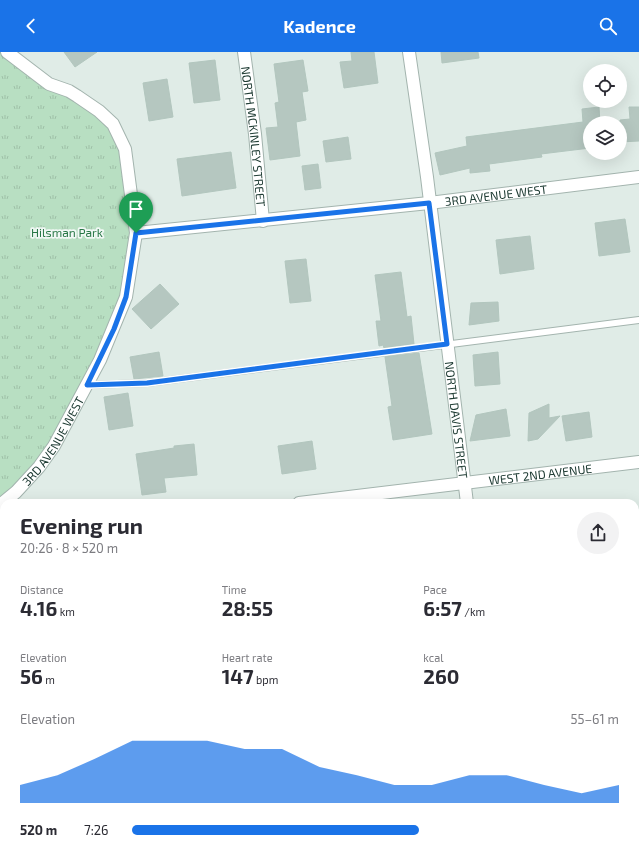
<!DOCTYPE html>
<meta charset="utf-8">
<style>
body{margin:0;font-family:"Exo 2",sans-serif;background:#f2f2f3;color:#2b2b33;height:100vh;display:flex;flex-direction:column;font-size:15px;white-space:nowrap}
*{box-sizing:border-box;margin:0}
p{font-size:13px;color:#7c7c81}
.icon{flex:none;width:22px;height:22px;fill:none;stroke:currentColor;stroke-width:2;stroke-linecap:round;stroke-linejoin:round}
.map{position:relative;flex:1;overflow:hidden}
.details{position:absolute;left:0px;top:447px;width:639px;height:354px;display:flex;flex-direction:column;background:#fff;border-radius:12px 12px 0 0;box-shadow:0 4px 16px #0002}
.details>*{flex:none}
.buttons{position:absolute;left:583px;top:12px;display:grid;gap:8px}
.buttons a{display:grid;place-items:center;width:44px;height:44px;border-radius:50%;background:#fff;box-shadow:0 4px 16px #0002;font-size:20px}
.pin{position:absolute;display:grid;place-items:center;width:34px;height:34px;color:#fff;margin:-41px -17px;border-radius:50% 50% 50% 0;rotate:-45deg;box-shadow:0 0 4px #0007}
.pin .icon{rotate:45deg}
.round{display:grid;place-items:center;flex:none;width:42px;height:42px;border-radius:21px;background:#f2f2f3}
.headline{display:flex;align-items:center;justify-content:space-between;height:68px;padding:0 20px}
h1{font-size:22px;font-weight:700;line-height:30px}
.stats{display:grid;grid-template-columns:repeat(3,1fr);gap:6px;height:68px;padding:4px 20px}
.stats div{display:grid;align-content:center}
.stats b{font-size:20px;font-weight:700}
.stats small{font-size:11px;font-weight:400}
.stats p{font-size:11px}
.chart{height:112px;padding:8px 20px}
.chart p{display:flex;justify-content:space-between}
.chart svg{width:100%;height:72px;margin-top:4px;fill:#1a73e8;opacity:.7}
ul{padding:0 20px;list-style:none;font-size:13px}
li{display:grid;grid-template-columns:64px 48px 1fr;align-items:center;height:30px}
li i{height:10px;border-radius:5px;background:#1a73e8}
header{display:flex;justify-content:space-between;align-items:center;height:52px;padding:0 20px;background:#1a73e8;color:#fff;font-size:18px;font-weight:700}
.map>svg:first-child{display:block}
.grass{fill:url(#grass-tufts)}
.building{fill:#b5c7c0;stroke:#b2c6be}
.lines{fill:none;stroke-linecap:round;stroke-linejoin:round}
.service-casing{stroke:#a3b4ae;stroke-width:8}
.minor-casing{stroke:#a3b4ae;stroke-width:14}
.service{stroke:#fff;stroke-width:6}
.minor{stroke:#fff;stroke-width:12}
.route-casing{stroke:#fff;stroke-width:8}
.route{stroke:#1a73e8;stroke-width:5}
.labels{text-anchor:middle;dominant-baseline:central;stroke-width:3.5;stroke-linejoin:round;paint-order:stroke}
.street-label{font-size:12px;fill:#203d35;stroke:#f1f8f5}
.park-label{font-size:12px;fill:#287746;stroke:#f1f8f5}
</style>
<header><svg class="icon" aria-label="back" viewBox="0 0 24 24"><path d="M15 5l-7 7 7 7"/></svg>Kadence<svg class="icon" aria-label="search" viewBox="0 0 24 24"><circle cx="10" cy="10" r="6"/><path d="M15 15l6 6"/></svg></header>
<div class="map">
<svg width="639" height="801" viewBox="0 0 639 801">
<defs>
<pattern id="grass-tufts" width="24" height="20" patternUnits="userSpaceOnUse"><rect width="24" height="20" fill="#b8dfc2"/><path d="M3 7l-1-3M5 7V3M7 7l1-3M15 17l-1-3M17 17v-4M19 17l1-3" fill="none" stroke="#9ec0a7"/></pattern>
</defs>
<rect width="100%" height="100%" fill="#e0ece7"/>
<!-- grass -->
<path class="grass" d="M0 0H3L98 61 123 97 135 181 124 246 54 392 0 452Z"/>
<!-- building -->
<g class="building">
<path d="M64 0H97L75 15Z"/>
<path d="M351 0H374L378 31 344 36 340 10 352 9Z"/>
<path d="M441 0H478L479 6 442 11Z"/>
<path d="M215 8 220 48 194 51 189 11Z"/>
<path d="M303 8 308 39 302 40 306 68 296 70 300 104 270 108 266 76 278 75 275 51 279 50 274 12Z"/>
<path d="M167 27 173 65 149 69 143 31Z"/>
<path d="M599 55 600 71H590V96L541 102 542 105 489 112 490 119 470 121V116L440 123 435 101 467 94 466 85 583 70 582 57Z"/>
<path d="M629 55H639V89L620 90V68L630 67Z"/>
<path d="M348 85 351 107 326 110 323 89Z"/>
<path d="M231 100 236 136 182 144 177 107Z"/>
<path d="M318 112 321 136 305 138 302 114Z"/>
<path d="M625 167 630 200 599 204 595 171Z"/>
<path d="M530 184 534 217 500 222 496 188Z"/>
<path d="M306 207 311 249 290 251 285 209Z"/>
<path d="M401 220 407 265 411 264 414 292 384 296 383 293 379 294 376 269H381L375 223Z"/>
<path d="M160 232 179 252 151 277 132 257Z"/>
<path d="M498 250 499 269 469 273 471 251Z"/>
<path d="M159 300 163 324 134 327 130 305Z"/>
<path d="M498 300 500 332 475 334 473 303Z"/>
<path d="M419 301 432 382 393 388 388 355 392 354 385 305Z"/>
<path d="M128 341 133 374 109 378 104 345Z"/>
<path d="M549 352V366L560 364 538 387 528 389 529 361Z"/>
<path d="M506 357 510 384 470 389 476 363Z"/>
<path d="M589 360 592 385 566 389 562 364Z"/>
<path d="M312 389 316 417 282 422 278 394Z"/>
<path d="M194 392 197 423 164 426 166 440 142 443 136 402 174 396V394Z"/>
</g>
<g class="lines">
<!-- service casing -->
<g class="service-casing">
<g id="service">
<path d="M87 333 147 331 639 268"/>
<path d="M635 553 639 552"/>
<path d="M0 632 4 631"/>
</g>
</g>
<!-- minor casing -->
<g class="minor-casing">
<g id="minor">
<path id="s1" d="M244 0 255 82 263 169"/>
<path id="s2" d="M409 0 427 125 467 451"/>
<path id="s3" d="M136 181 429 151 639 125"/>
<path id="s4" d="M299 451 639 410"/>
<path id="s5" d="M0 453 16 440 39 415 54 394 100 308 126 245 136 181 125 97 113 72 99 59 77 44 69 39 49 32 7 0"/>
<path d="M0 486 4 485"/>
<path d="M635 690 639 689"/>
<path d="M0 765 4 764"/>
<path d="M512 797V801"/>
</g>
</g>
<!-- service -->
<use href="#service" class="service"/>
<!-- minor -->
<use href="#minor" class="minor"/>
</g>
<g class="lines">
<!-- route casing -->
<g class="route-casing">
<path id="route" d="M429 151 447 292 147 331 87 333 114 277 126 245 136 181Z"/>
</g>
<!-- route -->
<use href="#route" class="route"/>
</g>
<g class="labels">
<!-- street labels -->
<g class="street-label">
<text stroke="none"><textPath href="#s1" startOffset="85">NORTH MCKINLEY STREET</textPath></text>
<text stroke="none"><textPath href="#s3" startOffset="362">3RD AVENUE WEST</textPath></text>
<text stroke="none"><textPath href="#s2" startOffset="371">NORTH DAVIS STREET</textPath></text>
<text stroke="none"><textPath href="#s5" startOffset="84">3RD AVENUE WEST</textPath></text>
<text stroke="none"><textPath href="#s4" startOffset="243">WEST 2ND AVENUE</textPath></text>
</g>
<!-- park labels -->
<g class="park-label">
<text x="67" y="180">Hilsman Park</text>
</g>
</g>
</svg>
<div class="buttons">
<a><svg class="icon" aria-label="locate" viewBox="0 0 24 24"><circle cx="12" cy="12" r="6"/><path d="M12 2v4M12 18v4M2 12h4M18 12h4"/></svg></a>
<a><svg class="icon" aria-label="layers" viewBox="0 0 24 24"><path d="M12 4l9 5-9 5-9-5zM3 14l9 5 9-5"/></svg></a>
</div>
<div class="pin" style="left:136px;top:181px;background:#1e9e55"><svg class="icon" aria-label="arrive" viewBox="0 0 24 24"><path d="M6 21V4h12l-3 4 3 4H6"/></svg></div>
<section class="details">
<div class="headline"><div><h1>Evening run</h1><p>20:26 · 8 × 520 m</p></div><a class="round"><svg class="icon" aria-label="share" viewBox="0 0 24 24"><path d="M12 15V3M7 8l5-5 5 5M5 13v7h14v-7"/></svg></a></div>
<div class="stats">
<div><p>Distance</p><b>4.16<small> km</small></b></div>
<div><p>Time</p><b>28:55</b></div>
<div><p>Pace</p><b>6:57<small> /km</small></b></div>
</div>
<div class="stats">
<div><p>Elevation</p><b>56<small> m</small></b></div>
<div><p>Heart rate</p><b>147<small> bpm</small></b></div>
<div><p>kcal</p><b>260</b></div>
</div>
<div class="chart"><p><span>Elevation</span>55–61 m</p>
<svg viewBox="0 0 160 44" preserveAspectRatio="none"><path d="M0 44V33L10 27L20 17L30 6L40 6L50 6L60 11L70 11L80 22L90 27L100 33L110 33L120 27L130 27L140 33L150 38L160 33V44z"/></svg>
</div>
<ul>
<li><b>520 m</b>7:26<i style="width:59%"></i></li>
</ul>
</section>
</div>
